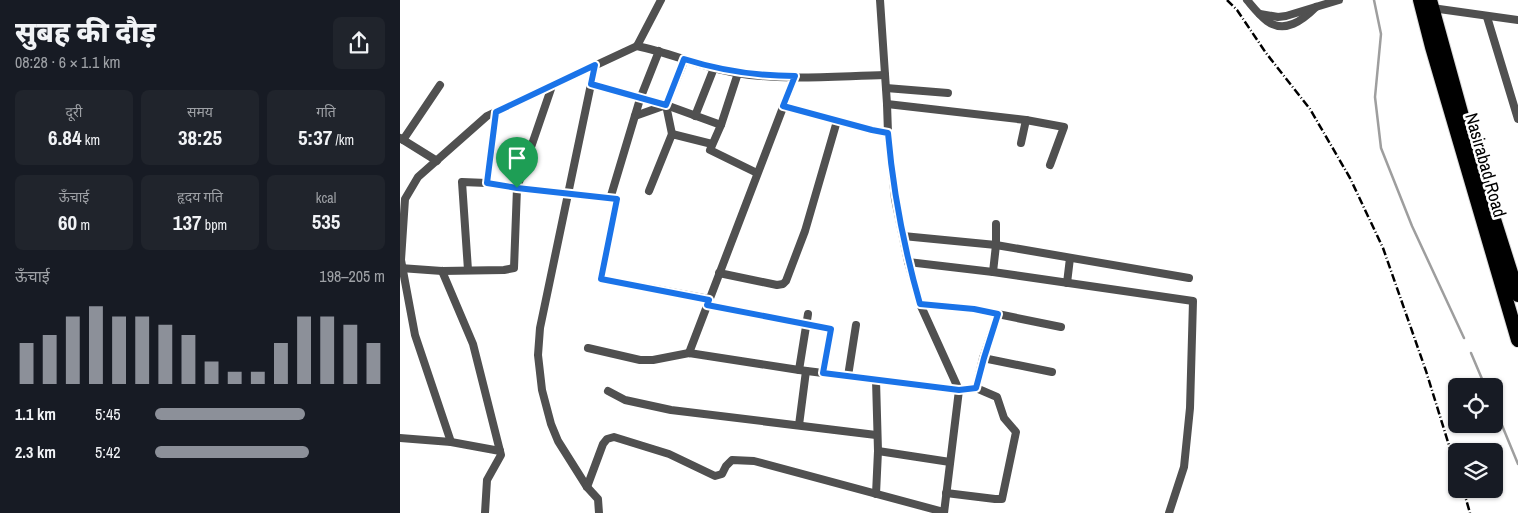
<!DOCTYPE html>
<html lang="hi">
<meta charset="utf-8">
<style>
body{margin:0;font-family:"Archivo Narrow","Noto Sans Devanagari",sans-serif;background:#20242c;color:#f1f3f6;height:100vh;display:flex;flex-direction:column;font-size:19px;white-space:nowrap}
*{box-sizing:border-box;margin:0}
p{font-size:16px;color:#9ea1a6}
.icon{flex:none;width:28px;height:28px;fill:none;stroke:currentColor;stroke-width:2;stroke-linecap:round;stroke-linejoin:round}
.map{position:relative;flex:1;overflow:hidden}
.sheet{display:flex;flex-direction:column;background:#171b24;width:400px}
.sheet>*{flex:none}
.fabs{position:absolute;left:1048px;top:378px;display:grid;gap:10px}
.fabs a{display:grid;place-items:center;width:55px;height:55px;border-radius:8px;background:#171b24;box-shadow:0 1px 4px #0004;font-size:25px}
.pin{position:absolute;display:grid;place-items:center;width:42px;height:42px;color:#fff;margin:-51px -21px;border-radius:50% 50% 50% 0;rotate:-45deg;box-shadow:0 0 5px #0007}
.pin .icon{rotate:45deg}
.round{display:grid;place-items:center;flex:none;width:52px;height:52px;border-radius:8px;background:#20242c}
.overview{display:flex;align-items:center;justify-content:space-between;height:85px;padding:0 15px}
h1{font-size:28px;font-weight:800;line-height:38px}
.figures{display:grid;grid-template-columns:repeat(3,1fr);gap:8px;height:85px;padding:5px 15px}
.figures div{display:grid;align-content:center;border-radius:8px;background:#20242c;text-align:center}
.figures b{font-size:21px;font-weight:800}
.figures small{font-size:14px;font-weight:400}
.figures p{font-size:14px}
.chart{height:140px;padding:10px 15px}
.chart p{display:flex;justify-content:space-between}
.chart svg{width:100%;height:90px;margin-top:5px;stroke:#8c9099;stroke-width:6}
ul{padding:0 15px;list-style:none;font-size:16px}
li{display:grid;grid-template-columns:80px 60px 1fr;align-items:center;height:38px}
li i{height:12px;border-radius:6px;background:#8c9099}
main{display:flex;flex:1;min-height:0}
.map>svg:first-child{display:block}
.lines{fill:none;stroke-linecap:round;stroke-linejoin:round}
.stream{stroke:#9e9e9e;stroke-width:2.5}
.highway-casing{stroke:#dbdbdb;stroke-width:16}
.street{stroke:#505050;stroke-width:8}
.highway{stroke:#000;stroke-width:14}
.rail{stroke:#000;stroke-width:2.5;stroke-dasharray:8 2.5 1 2.5;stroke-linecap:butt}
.route-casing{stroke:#fff;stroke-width:10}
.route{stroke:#1a73e8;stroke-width:6}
.labels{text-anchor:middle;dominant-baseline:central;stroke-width:5;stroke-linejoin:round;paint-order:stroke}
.street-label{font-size:18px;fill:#000;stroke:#fff}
</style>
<main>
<section class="sheet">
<div class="overview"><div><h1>सुबह की दौड़</h1><p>08:28 · 6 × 1.1 km</p></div><a class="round"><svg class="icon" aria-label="share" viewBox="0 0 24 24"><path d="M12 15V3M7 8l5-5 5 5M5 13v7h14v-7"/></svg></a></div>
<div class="figures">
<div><p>दूरी</p><b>6.84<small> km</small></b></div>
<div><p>समय</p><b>38:25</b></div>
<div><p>गति</p><b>5:37<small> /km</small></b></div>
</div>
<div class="figures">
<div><p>ऊँचाई</p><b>60<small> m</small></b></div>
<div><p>हृदय गति</p><b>137<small> bpm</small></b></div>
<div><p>kcal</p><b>535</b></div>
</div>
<div class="chart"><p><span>ऊँचाई</span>198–205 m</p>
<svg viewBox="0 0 160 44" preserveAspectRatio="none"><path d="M5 44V24M15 44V20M25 44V11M35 44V6M45 44V11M55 44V11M65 44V15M75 44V20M85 44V33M95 44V38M105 44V38M115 44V24M125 44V11M135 44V11M145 44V15M155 44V24"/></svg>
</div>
<ul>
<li><b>1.1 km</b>5:45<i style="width:65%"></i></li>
<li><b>2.3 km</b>5:42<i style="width:67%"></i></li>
</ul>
</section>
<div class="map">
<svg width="1118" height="513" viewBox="0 0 1118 513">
<rect width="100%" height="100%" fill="#fff"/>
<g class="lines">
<!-- stream -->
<g class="stream">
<path d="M974 0 981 34 975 97 981 148 1012 226 1064 338"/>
<path d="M1071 353 1085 386"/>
<path d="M1094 406 1118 464"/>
</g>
<!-- highway casing -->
<g class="highway-casing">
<g id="highway">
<path d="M1020 0 1032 47 1118 340"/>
<path d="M1030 0 1067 134 1118 295"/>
</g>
</g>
<!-- street -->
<g class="street">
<path d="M480 0 487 104 488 133 495 199 508 262 520 304 559 390 544 513"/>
<path d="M847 0C853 7 859 15 867 21 885 34 903 20 916 7"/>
<path d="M1032 8 1118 20"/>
<path d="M860 14 878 17 886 16 939 0"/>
<path d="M1087 17 1118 119"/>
<path d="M237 46C270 53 302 67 336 73 385 81 436 76 485 75"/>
<path d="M195 65 140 328 138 355 142 390 151 424 158 441 187 487 198 499 199 513"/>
<path d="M338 73 321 125 310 150 357 173"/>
<path d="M191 84 266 105 321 125"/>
<path d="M486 88 548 93"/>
<path d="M487 104 626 120 664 127 650 165"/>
<path d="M266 105 285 59"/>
<path d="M383 106 472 130 488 133"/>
<path d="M235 116 266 105 272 134"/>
<path d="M295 116 314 68"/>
<path d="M0 138 37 161"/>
<path d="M3 140 40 85"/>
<path d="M621 143 626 120"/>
<path d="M87 183 96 112"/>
<path d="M249 191 272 134 312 144"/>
<path d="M210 199 240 99 259 51"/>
<path d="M503 236 596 245 789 278"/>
<path d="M508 262 593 272 793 301 790 408 784 467 769 513"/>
<path d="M0 268 42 271 104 270 114 268 117 188 152 86"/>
<path d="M68 270 62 182 87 183 117 188 217 199 201 279 309 299"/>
<path d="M42 271 73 344 101 455 87 480 85 513"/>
<path d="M593 272 596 245V224"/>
<path d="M319 273 377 285 383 284 386 281 405 231 437 121"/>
<path d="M667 283 670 258"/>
<path d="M520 304 573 309 661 327"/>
<path d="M307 305 431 329 423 373"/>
<path d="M188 348 240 360H253L289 353 399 370 559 390 576 388 583 358 598 314"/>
<path d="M289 353 395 76"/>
<path d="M583 358 652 372"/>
<path d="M399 370 408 314"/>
<path d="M448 376 456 325"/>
<path d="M476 380 478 451 476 494"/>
<path d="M208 391 225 400 271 410 476 435"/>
<path d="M399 425 406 371"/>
<path d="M0 438 51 442 100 451"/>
<path d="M51 442 15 335 1 260 5 199 18 177 87 116 237 46 261 0"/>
<path d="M478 451 550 462"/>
<path d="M187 487 203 444 207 439 214 437 269 454 315 476 322 474 326 466 332 460 354 461 544 512"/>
<path d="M546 493 595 499H602L616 432 604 418 597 397 576 388"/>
</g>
<!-- highway -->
<use href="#highway" class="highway"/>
<!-- rail -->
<g class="rail">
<path d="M827 0 837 10 866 53 910 109 950 178 983 248 1026 371 1056 468"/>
<path d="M1063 489 1070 513"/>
</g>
</g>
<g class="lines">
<!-- route casing -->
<g class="route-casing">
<path id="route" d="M284 59C322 71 355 76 395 76L383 106 472 130 488 133C493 191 504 248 520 304L574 309 598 314 584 358 576 388 559 390 423 373 431 329 307 305 309 300 201 279 217 199 117 188 87 183 96 112 195 65 191 84 266 105Z"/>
</g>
<!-- route -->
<use href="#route" class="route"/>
</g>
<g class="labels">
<!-- street labels -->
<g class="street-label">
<text transform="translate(1086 165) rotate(74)">Nasirabad Road</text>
</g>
</g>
</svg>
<div class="fabs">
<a><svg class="icon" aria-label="locate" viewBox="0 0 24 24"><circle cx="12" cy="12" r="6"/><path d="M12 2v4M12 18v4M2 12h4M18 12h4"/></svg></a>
<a><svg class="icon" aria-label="layers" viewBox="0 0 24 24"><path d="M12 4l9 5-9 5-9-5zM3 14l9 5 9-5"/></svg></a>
</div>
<div class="pin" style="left:117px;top:188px;background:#1e9e55"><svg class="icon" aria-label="arrive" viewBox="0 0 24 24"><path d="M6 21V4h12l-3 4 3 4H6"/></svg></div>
</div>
</main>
